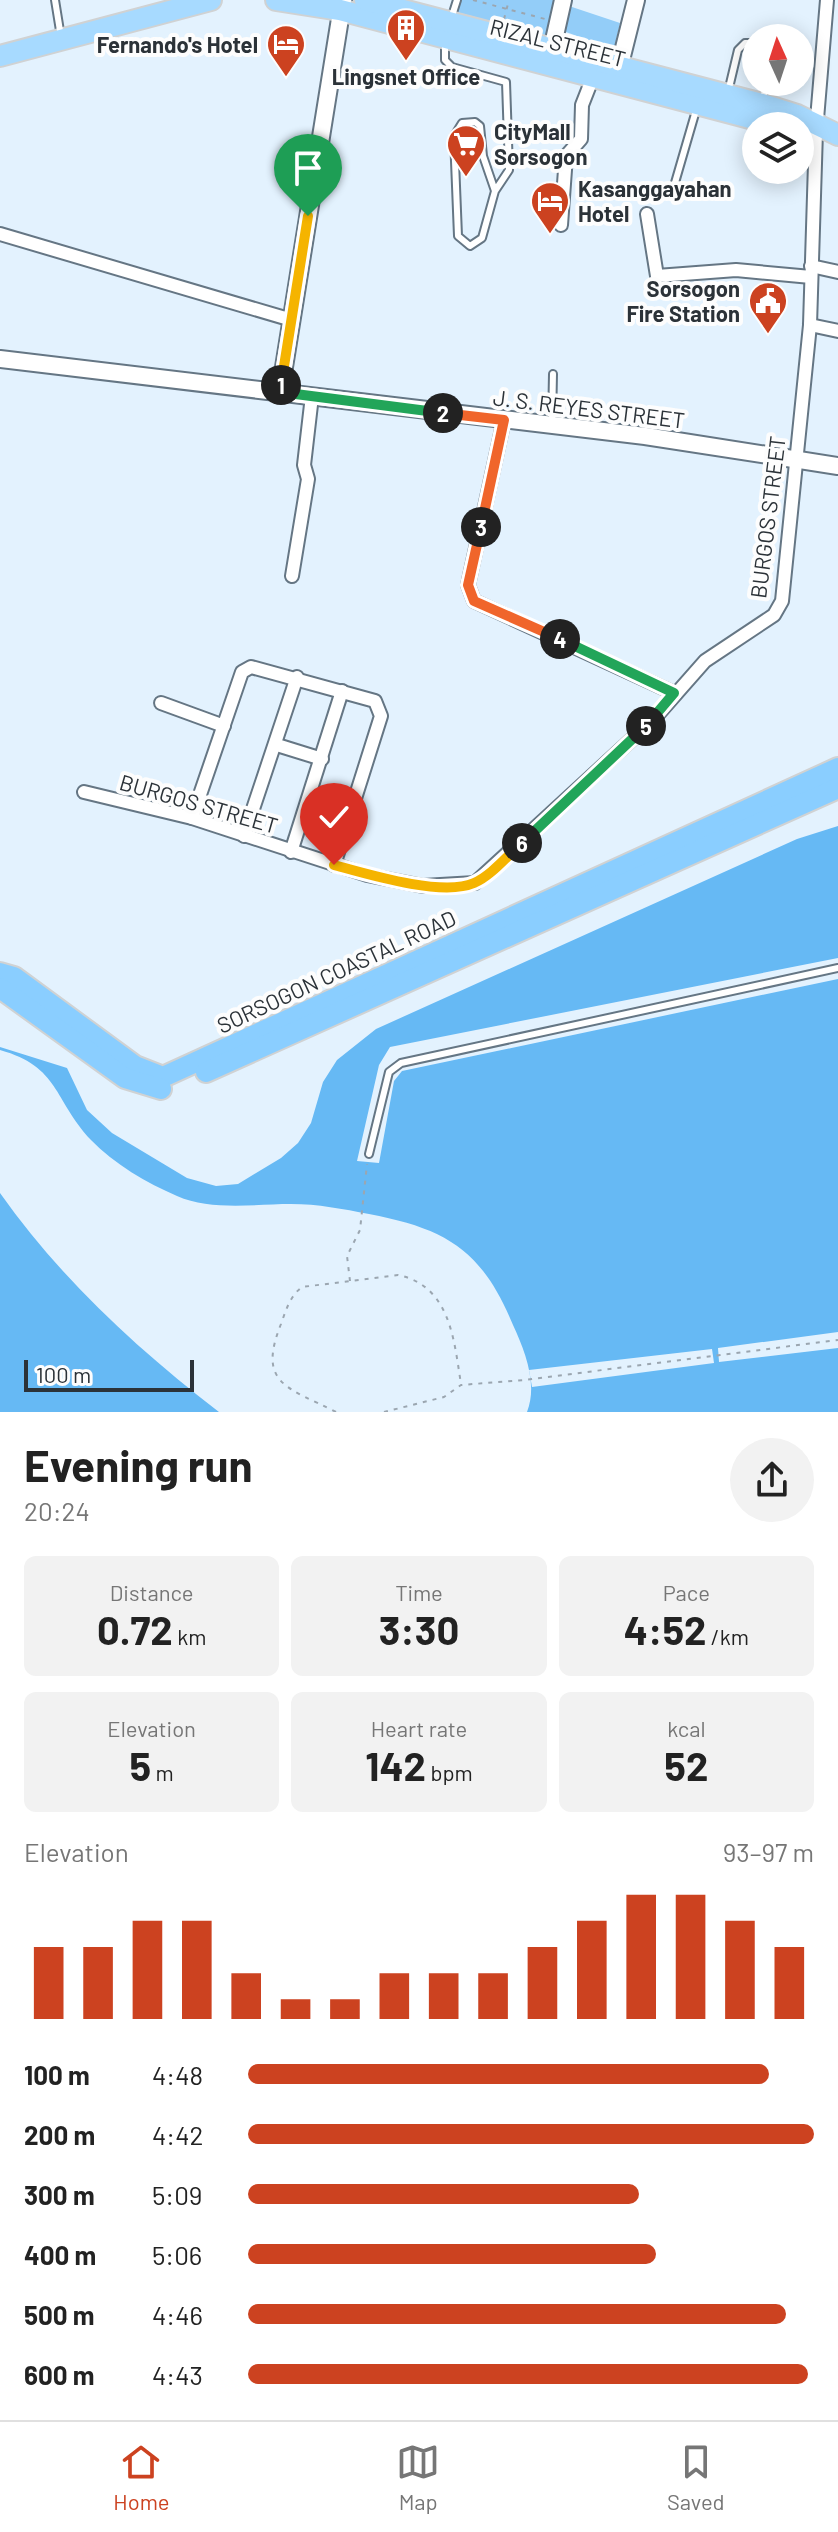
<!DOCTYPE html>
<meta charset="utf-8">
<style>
body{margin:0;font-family:Barlow,sans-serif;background:#f2f2f2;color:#222;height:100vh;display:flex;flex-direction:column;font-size:30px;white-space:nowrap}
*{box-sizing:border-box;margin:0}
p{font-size:26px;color:#767676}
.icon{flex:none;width:44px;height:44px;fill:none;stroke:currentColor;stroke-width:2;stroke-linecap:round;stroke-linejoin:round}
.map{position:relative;height:1412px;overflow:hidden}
.drawer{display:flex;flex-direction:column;background:#fff;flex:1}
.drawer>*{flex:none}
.needle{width:52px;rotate:357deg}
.controls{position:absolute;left:742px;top:24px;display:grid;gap:16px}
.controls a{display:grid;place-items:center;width:72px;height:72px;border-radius:50%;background:#fff;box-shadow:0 4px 20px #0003;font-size:40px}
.scale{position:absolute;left:24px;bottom:20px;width:170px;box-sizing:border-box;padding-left:8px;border:4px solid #2b3238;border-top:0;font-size:22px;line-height:28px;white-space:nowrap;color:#2b3238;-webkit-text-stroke:6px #fdfdfd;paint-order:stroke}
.pin{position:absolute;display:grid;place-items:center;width:68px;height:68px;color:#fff;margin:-82px -34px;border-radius:50% 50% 50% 0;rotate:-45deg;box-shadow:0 0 8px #0007}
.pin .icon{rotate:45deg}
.km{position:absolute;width:40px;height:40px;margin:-20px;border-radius:50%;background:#222;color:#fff;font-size:22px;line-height:40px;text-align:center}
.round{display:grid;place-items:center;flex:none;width:84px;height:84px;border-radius:42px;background:#f2f2f2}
.head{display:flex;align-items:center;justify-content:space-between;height:136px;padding:0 24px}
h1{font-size:44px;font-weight:700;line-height:60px}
.figures{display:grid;grid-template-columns:repeat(3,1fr);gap:12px;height:136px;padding:8px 24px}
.figures div{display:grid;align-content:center;border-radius:12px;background:#f2f2f2;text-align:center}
.figures b{font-size:40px;font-weight:700}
.figures small{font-size:22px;font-weight:400}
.figures p{font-size:22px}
.chart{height:224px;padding:16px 24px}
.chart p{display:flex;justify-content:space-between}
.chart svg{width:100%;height:144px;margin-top:8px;stroke:#cc4220;stroke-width:6}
ul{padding:0 24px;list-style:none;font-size:26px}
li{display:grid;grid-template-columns:128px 96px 1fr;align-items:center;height:60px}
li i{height:20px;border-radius:10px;background:#cc4220}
.menu{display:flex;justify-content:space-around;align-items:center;height:112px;border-top:2px solid #e0e0e0;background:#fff;font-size:22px;color:#767676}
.menu a{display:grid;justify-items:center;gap:4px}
.menu .selected{color:#cc4220}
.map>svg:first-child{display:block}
.green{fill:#93cdf8}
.water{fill:#66b9f4}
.pier{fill:#e3f2fe}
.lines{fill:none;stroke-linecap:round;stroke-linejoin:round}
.service-casing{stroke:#657684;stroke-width:10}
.minor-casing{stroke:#657684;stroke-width:16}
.tertiary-casing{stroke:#657684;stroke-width:20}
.primary-casing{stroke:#d0d2d3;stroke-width:24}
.trunk-casing{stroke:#d0d2d3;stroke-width:24}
.path{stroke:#9ba6b0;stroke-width:2;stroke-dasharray:4 6;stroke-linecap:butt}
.service{stroke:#fff;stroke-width:6}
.minor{stroke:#fff;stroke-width:12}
.tertiary{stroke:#fff;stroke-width:16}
.primary{stroke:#a7daff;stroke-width:20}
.trunk{stroke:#8aceff;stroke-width:20}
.split-1-casing{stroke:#fff;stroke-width:16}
.split-2-casing{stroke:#fff;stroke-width:16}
.split-3-casing{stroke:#fff;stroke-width:16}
.split-4-casing{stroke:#fff;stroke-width:16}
.split-5-casing{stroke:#fff;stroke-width:16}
.split-6-casing{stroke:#fff;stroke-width:16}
.split-7-casing{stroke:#fff;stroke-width:16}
.split-1{stroke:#f5b400;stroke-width:10}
.split-2{stroke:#22a559;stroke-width:10}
.split-3{stroke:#f0652b;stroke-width:10}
.split-4{stroke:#f0652b;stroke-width:10}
.split-5{stroke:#22a559;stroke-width:10}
.split-6{stroke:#22a559;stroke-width:10}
.split-7{stroke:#f5b400;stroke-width:10}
.labels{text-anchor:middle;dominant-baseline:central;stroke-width:8;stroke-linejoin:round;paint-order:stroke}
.street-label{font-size:22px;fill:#2b3238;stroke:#fdfdfd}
.poi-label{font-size:22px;font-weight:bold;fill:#2b3238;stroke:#fdfdfd;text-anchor:end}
</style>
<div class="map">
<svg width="838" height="1412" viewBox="0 0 838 1412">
<rect width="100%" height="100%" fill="#e3f2fe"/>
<!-- green -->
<g class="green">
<path d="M460 0H562L553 38 456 12Z"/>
<path d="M569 6 620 23 614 49 563 31Z"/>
</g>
<!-- water -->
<g class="water">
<path d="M838 826V1412H527C538 1384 525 1351 513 1325 482 1250 447 1229 369 1214 343 1209 318 1204 291 1204 255 1204 211 1211 177 1196 147 1183 114 1164 91 1140 53 1099 60 1067 0 1050V1047L67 1068 87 1110 112 1133 187 1178 216 1186 238 1184 281 1158 298 1143 311 1123 323 1082 337 1060 376 1029 797 839Z"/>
<path d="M0 1193C61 1279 136 1348 219 1412H0Z"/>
</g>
<!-- pier -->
<g class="pier">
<path d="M838 958V979L402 1071 394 1081 379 1163 357 1161 379 1065 390 1047Z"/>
<path d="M838 1332V1348L719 1362 718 1348Z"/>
<path d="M712 1349 714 1363 532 1387 529 1370Z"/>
</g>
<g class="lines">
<!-- service casing -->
<g class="service-casing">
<g id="service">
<path d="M55 0 61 37"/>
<path d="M451 19 457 0"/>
<path d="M445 42V60L452 67 506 82 509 170 495 191 482 238 470 246 458 236 454 136 462 123 475 122 480 126 483 156 495 191"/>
<path d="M728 92 738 50 745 43H756"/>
<path d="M762 102 767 82"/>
<path d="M672 193 697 107"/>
<path d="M552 423 553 374"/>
<path d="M369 1154 389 1072 401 1063 838 968"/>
</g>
</g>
<!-- minor casing -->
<g class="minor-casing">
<g id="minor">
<path d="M647 214 657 276 736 270 811 277"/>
<path d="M561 225 566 156 581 139 582 105 593 77"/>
<path d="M0 234 292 320"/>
<path d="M811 266 838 272"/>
<path d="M810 325 838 331"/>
<path d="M504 420 468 585 474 601 674 693"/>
<path d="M292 576 308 479 304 465 312 396"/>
<path d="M161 703 224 726"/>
<path d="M277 745 322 759"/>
<path d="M84 792 192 818 367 875 423 886 475 883 653 720 705 661 774 615 782 601 810 325 816 131 827 0"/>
<path d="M192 818 242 672 251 667 375 701 381 716 334 865"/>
<path d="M244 836 297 677"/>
<path d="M291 852 342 691"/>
</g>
</g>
<!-- tertiary casing -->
<g class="tertiary-casing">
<g id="tertiary">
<path d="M552 49 563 0"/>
<path d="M617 76 636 0"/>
<path d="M0 359 645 436 838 466"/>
<path d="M280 392 343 0"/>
</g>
</g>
<!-- primary casing -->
<g class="primary-casing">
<g id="primary">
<path d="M276 0 340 10 780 126"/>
<path d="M365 0 762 104 797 115 838 135"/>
<path d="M0 56 211 0"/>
</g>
</g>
<!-- trunk casing -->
<g class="trunk-casing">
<g id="trunk">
<path d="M0 973 14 977 135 1066 163 1077 838 768"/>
<path d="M0 988 125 1078 161 1089"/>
<path d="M206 1072 838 788"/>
</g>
</g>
<!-- path -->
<g class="path">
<path d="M473 0 545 19"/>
<path d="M504 19 509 0"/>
<path d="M350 1281 347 1256 360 1230 367 1164"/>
<path d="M336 1412C287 1387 257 1384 281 1324 286 1310 290 1296 302 1287L398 1275C451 1286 454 1341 461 1384"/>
<path d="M384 1412 444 1397 461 1385 524 1380 838 1340"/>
</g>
<!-- service -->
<use href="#service" class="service"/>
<!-- minor -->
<use href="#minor" class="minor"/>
<!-- tertiary -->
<use href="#tertiary" class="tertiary"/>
<!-- primary -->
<use href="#primary" class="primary"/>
<!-- trunk -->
<use href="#trunk" class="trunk"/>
</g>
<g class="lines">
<!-- split-1 casing -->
<g class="split-1-casing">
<path id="split-1" d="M281 385 308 216"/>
</g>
<!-- split-2 casing -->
<g class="split-2-casing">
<path id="split-2" d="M281 385 280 392 443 413"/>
</g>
<!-- split-3 casing -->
<g class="split-3-casing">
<path id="split-3" d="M443 413 504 420 481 527"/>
</g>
<!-- split-4 casing -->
<g class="split-4-casing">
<path id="split-4" d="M481 527 468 585 474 601 560 639"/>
</g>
<!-- split-5 casing -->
<g class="split-5-casing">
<path id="split-5" d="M560 639 674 693 646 726"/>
</g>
<!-- split-6 casing -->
<g class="split-6-casing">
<path id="split-6" d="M522 843 646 726"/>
</g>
<!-- split-7 casing -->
<g class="split-7-casing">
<path id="split-7" d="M334 865C367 874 442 897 474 883 491 876 508 855 522 843"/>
</g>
<!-- split-1 -->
<use href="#split-1" class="split-1"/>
<!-- split-2 -->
<use href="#split-2" class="split-2"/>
<!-- split-3 -->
<use href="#split-3" class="split-3"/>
<!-- split-4 -->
<use href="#split-4" class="split-4"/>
<!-- split-5 -->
<use href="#split-5" class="split-5"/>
<!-- split-6 -->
<use href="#split-6" class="split-6"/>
<!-- split-7 -->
<use href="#split-7" class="split-7"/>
</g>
<!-- icons -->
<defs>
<g id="building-pin" transform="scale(2)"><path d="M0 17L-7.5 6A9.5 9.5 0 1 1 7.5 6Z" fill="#cc4220" stroke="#fdfdfd"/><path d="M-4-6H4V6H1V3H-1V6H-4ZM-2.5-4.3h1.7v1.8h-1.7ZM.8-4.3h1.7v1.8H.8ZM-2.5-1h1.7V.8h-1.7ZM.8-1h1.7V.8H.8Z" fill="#fff"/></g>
<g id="hotel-pin" transform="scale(2)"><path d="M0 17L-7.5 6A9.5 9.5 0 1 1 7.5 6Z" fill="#cc4220" stroke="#fdfdfd"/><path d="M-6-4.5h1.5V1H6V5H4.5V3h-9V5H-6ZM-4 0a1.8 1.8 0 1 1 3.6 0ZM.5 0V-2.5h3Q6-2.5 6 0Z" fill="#fff"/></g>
<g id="supermarket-pin" transform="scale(2)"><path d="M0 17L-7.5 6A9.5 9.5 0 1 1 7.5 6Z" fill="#cc4220" stroke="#fdfdfd"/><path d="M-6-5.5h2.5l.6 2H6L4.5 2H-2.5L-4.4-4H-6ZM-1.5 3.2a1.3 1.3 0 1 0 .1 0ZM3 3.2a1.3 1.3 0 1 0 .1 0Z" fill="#fff"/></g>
<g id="civic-pin" transform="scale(2)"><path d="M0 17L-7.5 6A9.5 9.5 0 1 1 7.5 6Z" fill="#cc4220" stroke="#fdfdfd"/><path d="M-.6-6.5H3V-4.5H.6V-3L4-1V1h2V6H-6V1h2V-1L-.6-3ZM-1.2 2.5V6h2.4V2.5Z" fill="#fff"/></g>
</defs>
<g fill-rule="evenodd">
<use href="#building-pin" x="406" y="28"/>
<use href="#hotel-pin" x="286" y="44"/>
<use href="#supermarket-pin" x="466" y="144"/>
<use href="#hotel-pin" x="550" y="201"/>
<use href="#civic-pin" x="768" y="301"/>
</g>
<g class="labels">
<!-- street labels -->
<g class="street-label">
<text transform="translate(558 42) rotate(14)">RIZAL STREET</text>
<text transform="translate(589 408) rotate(7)">J. S. REYES STREET</text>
<text transform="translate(767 517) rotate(-83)">BURGOS STREET</text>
<text transform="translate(199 803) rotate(16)">BURGOS STREET</text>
<text transform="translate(336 971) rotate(-25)">SORSOGON COASTAL ROAD</text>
</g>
<!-- poi labels -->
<g class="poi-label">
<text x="258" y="44">Fernando's Hotel</text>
<text x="406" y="76" text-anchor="middle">Lingsnet Office</text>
<text x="494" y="131" text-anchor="start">CityMall<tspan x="494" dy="25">Sorsogon</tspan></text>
<text x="578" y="188" text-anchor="start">Kasanggayahan<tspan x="578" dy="25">Hotel</tspan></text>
<text x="740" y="288">Sorsogon<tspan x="740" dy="25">Fire Station</tspan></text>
</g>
</g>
</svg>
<div class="controls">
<a><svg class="needle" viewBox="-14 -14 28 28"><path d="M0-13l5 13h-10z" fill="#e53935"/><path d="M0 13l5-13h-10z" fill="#767676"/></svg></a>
<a><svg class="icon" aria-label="layers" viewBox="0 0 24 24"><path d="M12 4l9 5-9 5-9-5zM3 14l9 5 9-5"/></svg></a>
</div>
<div class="scale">100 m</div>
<div class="pin" style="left:308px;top:216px;background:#1e9e55"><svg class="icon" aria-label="arrive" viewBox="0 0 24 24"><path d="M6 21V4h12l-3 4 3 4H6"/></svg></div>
<div class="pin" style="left:334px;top:865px;background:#d93025"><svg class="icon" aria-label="check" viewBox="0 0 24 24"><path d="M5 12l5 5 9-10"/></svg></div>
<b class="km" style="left:281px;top:385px">1</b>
<b class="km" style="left:443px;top:413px">2</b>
<b class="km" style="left:481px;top:527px">3</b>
<b class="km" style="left:560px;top:639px">4</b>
<b class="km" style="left:646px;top:726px">5</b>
<b class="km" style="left:522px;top:843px">6</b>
</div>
<section class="drawer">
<div class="head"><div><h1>Evening run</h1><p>20:24</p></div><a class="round"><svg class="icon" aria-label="share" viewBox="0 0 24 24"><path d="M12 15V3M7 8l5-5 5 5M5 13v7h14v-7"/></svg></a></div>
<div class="figures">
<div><p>Distance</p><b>0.72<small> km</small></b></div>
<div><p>Time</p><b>3:30</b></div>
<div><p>Pace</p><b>4:52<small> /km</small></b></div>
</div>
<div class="figures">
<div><p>Elevation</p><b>5<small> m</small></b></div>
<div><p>Heart rate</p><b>142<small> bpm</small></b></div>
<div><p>kcal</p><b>52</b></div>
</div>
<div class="chart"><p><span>Elevation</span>93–97 m</p>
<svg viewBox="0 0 160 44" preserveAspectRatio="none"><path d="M5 44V22M15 44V22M25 44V14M35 44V14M45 44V30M55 44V38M65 44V38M75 44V30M85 44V30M95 44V30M105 44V22M115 44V14M125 44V6M135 44V6M145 44V14M155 44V22"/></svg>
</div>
<ul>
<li><b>100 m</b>4:48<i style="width:92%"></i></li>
<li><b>200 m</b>4:42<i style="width:100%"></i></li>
<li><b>300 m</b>5:09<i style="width:69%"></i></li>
<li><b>400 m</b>5:06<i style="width:72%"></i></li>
<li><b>500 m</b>4:46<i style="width:95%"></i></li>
<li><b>600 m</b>4:43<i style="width:99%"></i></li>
</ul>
</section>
<nav class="menu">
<a class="selected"><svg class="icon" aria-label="home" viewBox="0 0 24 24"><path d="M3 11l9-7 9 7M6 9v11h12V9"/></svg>Home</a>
<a><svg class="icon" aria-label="map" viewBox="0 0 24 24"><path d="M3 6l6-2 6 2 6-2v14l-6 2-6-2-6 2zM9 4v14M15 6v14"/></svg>Map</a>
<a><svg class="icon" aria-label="saved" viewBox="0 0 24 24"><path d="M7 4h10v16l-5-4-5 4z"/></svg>Saved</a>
</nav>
